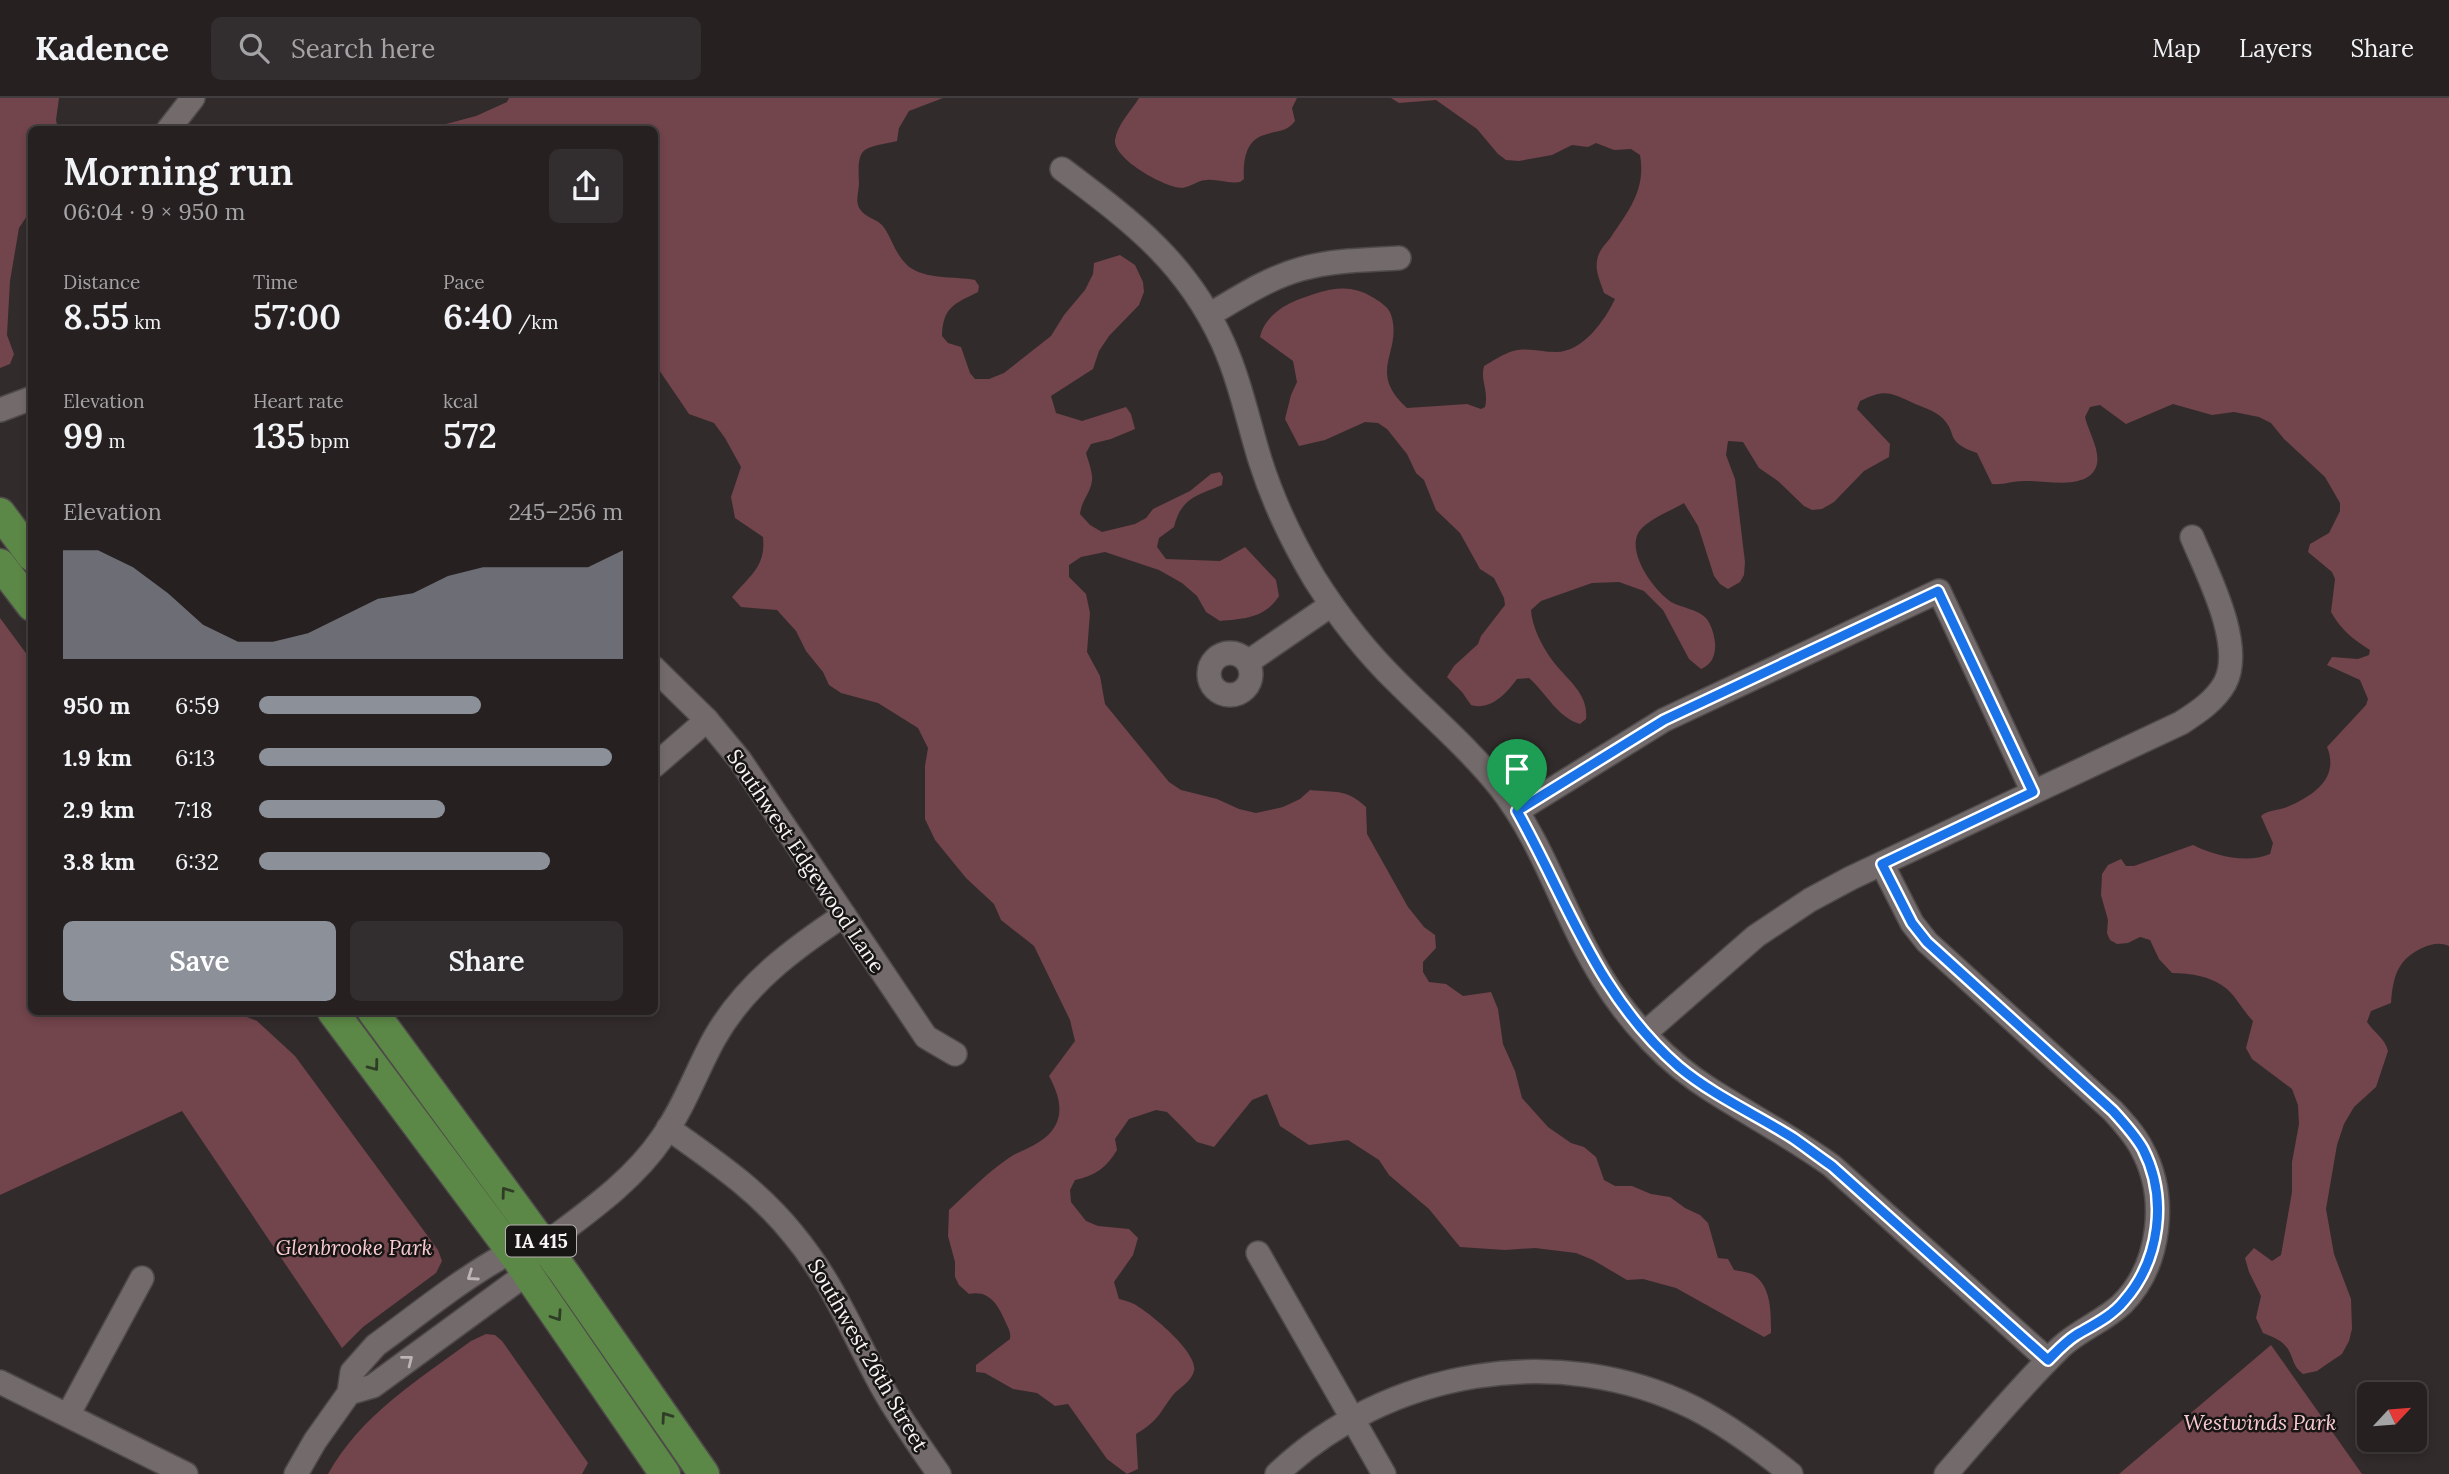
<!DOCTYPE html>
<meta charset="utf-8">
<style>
body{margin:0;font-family:Lora,serif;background:#322d2e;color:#f1f3f6;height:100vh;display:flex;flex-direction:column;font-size:26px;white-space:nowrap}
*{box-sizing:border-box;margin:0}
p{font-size:23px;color:#a4a3a5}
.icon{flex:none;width:38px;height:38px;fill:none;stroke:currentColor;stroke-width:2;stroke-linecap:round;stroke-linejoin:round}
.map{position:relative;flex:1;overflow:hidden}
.panel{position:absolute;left:28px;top:28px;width:630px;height:889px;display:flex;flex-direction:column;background:#262021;border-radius:10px;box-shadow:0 4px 10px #0003,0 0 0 2px #423e3f}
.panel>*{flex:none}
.needle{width:46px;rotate:64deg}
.tools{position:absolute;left:2357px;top:1284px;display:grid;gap:14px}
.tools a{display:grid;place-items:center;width:70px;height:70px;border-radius:10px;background:#262021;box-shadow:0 4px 10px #0003,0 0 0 2px #423e3f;font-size:35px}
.pin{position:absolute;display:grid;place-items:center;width:60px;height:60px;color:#fff;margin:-72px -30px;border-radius:50% 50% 50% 0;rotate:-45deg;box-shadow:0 0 7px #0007}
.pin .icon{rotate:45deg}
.round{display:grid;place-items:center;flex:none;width:74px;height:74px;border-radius:10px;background:#322d2e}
.overview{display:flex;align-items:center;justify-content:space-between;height:119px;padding:0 35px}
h1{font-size:38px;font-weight:600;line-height:52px}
.metrics{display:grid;grid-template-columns:repeat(3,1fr);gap:10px;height:119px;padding:7px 35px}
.metrics div{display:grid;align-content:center}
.metrics b{font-size:35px;font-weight:600}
.metrics small{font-size:19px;font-weight:400}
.metrics p{font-size:19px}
.chart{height:196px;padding:14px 35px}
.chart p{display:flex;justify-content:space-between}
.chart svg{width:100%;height:126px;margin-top:7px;fill:#8c9099;opacity:.7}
.action{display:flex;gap:14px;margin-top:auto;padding:14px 35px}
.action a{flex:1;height:80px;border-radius:10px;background:#8c9099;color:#fff;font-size:28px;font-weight:600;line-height:80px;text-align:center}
.action a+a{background:#322d2e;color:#f1f3f6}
ul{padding:0 35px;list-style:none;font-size:23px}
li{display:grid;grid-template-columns:112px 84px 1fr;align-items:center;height:52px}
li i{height:18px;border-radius:9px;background:#8c9099}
header{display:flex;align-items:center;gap:42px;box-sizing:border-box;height:98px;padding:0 35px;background:#262021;border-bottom:2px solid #423e3f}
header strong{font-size:33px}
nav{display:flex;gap:38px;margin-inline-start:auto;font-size:24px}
.search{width:490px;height:63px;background:#322d2e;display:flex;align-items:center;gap:18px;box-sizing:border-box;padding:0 24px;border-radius:10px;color:#a4a3a5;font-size:26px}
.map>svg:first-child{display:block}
.green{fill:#72444b}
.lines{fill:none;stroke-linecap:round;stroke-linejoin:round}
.minor-casing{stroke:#4f4a4a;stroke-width:26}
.major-casing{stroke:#4f4a4a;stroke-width:33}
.minor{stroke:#726a6b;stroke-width:23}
.major{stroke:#5b8846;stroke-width:30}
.oneway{stroke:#2f3d26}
.oneway2{stroke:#bcb5b6}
.route-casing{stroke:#fff;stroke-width:14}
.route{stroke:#1a73e8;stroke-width:9}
.labels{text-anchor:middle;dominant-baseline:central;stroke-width:5;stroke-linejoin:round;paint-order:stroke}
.shield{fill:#181515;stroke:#b5b0b1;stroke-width:2}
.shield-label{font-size:19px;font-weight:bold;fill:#f8f3f4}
.street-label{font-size:21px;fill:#f8f3f4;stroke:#181515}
.park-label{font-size:21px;font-style:italic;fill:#f9cbd1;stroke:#181515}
</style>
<header>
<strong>Kadence</strong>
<div class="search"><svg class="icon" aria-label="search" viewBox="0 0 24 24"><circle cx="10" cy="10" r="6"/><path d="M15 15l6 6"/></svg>Search here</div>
<nav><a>Map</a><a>Layers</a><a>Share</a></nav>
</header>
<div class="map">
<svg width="2449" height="1376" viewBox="0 0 2449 1376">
<rect width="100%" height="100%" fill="#322b2c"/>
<!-- green -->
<g class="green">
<path d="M0 0H59L56 22 58 31 32 32 31 112 19 130 10 183 7 237 14 256 10 266 0 270Z"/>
<path d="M509 0H943L909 13 899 30 897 43C862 51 857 47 859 85 859 92 856 101 858 107 862 119 875 120 882 127 892 139 894 155 908 168 926 182 954 178 975 182L979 188 978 194C954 206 943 209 942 238L948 245 961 249 970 275 975 281H989L1004 275 1051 238 1064 217 1085 192 1093 176 1094 165 1120 157 1135 167 1143 184 1144 194 1139 207 1109 238 1099 253 1093 271 1051 298 1056 315 1082 323 1126 309 1131 316 1135 331 1111 341 1091 346 1086 355C1088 363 1093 374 1092 383 1090 396 1082 401 1080 416L1090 427 1102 434 1135 426 1146 420 1153 411 1190 393 1211 376 1220 374 1223 379 1222 387C1196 398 1181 400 1174 429L1159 440 1157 449 1166 461 1220 463 1245 449 1276 482 1279 498C1265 520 1245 521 1220 523L1206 514 1197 498 1182 485 1159 472 1105 454 1081 459 1069 467V479L1086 496 1090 515 1087 554 1100 578 1105 606 1169 684 1181 692 1217 701 1239 711 1256 715 1283 709 1300 701 1310 692C1335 695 1346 690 1366 709L1367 736 1408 809 1424 829 1435 837 1436 850 1423 864V874L1429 884 1446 886 1463 898 1491 894 1498 911 1503 946 1515 973 1522 1000 1548 1029 1571 1045 1584 1049 1596 1059 1604 1082 1615 1088H1632L1651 1096 1670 1099 1685 1110 1700 1117 1708 1125 1718 1160 1728 1161 1734 1172C1740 1173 1747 1174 1752 1176 1772 1187 1771 1216 1771 1235L1764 1239 1676 1190 1643 1181 1627 1182 1593 1162 1576 1155 1535 1150 1505 1152 1460 1149 1429 1111 1389 1077 1379 1062 1348 1042 1309 1047 1280 1028 1267 996 1252 1002 1214 1049 1197 1044 1167 1014 1156 1012 1129 1021 1115 1041 1117 1052C1107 1069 1095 1078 1075 1082L1070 1092 1071 1104 1086 1123 1098 1128 1129 1131 1138 1140 1133 1157 1114 1184 1119 1201C1124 1202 1130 1204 1134 1206 1149 1214 1199 1255 1194 1273 1192 1283 1179 1290 1173 1297 1158 1317 1159 1322 1136 1336L1138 1371 1127 1376 1107 1361 1068 1306 1055 1308 1037 1295 1013 1291 985 1275 976 1274V1267L1010 1241C1011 1234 1009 1232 1006 1225 998 1207 990 1192 969 1196L959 1187 955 1179V1164L948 1138 949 1112C967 1095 986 1076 1006 1062 1016 1054 1029 1051 1039 1044 1067 1026 1062 1002 1049 978L1075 943 1070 922 1034 848 1001 822 994 806 966 780 935 742 925 721V668L928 650 918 630 878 605 841 595 829 587 823 574 806 553 796 533 777 512 741 509 732 499C750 477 766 469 763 439L735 420 731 399 741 369 725 340 714 325 689 316 655 266 654 32 435 31 446 26 476 18 507 4Z"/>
<path d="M1139 0H1297L1292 10 1295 23C1286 35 1277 32 1264 37 1245 43 1243 64 1244 81L1240 84C1228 86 1218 81 1207 82 1198 82 1191 89 1182 90 1165 90 1113 61 1115 42 1117 27 1131 13 1139 0Z"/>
<path d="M1391 0H2449V848C2440 844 2431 846 2422 850 2397 862 2393 879 2391 905L2371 913 2367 924C2374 935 2385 940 2388 953L2376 989 2354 1009 2344 1026 2337 1047 2326 1111 2334 1156 2351 1201 2352 1231 2349 1243 2342 1256 2327 1266 2317 1273 2303 1276C2293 1269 2294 1261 2288 1251 2282 1242 2273 1239 2263 1235L2256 1220 2261 1198 2249 1174 2245 1160 2254 1150 2272 1163 2281 1157 2292 1094V1064L2299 1026 2298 1007 2292 991 2252 961 2246 950 2253 923C2243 913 2237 900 2227 891 2211 878 2191 875 2172 875L2159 861 2150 842 2140 839 2128 845 2117 846 2110 842 2107 835 2108 822 2101 797 2102 776 2108 767 2121 761 2126 768H2134L2193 747C2215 758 2247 766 2270 756L2273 745 2261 718C2269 711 2278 713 2287 709 2313 698 2340 680 2327 649L2366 607 2368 601 2360 582 2327 567 2332 559 2358 561 2369 557 2370 552C2353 541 2341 532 2331 514L2335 481 2332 474 2308 454 2310 446 2329 435 2340 413V405L2325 379 2284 341 2271 325 2259 319 2234 314 2212 317 2173 306 2126 326 2100 307 2090 309 2085 319C2088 333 2100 351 2097 366 2090 394 2044 382 2024 383 2012 383 2004 387 1992 386L1977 355C1942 343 1960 335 1940 318 1931 311 1921 309 1911 304 1888 293 1883 292 1860 303L1857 311 1890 346 1889 359 1864 373 1834 404 1822 411 1812 412 1804 408 1778 383 1759 370 1743 344 1728 343 1726 357 1735 381 1745 464 1744 477 1740 484 1728 491 1720 486 1714 478 1698 428 1684 405C1672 412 1652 420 1642 430 1622 450 1654 493 1671 504 1682 510 1697 511 1706 520 1712 527 1716 542 1715 551 1714 561 1710 567 1701 571L1689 561 1663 512 1644 493 1619 484 1592 485 1541 503 1531 512C1532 529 1542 548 1552 562 1566 581 1589 595 1586 621L1580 626C1557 619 1547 596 1529 580L1517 581C1506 596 1490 613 1471 607L1462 594 1447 579 1454 568 1478 546 1481 538 1505 507 1504 500 1494 480 1480 471 1460 435 1436 412 1424 382 1416 375 1407 356 1387 331 1378 325 1365 324 1325 342 1299 348 1285 321 1291 297 1297 284 1293 263 1260 239C1264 221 1280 209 1297 202 1325 192 1347 183 1374 200 1382 205 1390 210 1392 220 1401 256 1367 274 1407 310L1467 306 1481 311 1485 309C1489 292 1480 283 1484 268 1493 263 1503 256 1513 253 1529 249 1541 254 1556 254 1583 254 1605 222 1615 201L1604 195C1601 185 1595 174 1597 163 1598 153 1605 147 1611 139 1629 112 1646 92 1640 57L1631 51 1614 52 1596 45 1588 49 1572 47 1552 57 1519 63 1506 62 1498 56 1477 31 1436 2 1399 5Z"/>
<path d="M0 520 31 562 32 914H234L257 923 295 958 438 1152 442 1163 436 1175 363 1229 342 1250 182 1013 0 1097Z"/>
<path d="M486 1236 495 1237 502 1243 588 1365 582 1376H328C361 1317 418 1282 471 1243Z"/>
<path d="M2271 1247 2362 1376H2119Z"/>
</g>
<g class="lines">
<!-- minor casing -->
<g class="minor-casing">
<g id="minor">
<path d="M168 32 193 0"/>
<path d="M1062 71C1131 123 1186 163 1223 245 1240 283 1248 323 1260 362 1273 403 1292 443 1314 480 1338 518 1367 555 1399 586 1433 620 1468 650 1499 688 1545 746 1564 819 1603 881 1630 925 1668 965 1711 992 1752 1018 1793 1040 1832 1068L2048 1262"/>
<path d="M1209 217C1238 200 1268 180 1301 171 1333 162 1367 162 1399 160"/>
<path d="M0 312 32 300"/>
<circle cx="1230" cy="576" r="21"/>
<path d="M1248 564 1331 507"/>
<path d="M654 570 707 622 740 662 926 939 955 956"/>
<path d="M654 668 707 622"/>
<path d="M1517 713 1664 622 1939 493 2033 694"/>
<path d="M1882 766 1912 825 1927 844 2113 1013C2124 1025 2135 1037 2142 1051 2168 1099 2161 1167 2122 1206 2104 1223 2079 1232 2061 1249 2020 1289 1984 1333 1946 1376"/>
<path d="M1645 935 1756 838 1810 802 1851 780 2181 625C2198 614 2215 603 2225 585 2245 547 2207 475 2192 439"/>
<path d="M668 1030C713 1062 758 1092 793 1136 833 1184 852 1234 881 1287 898 1318 919 1347 939 1376"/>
<path d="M1258 1155 1384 1376"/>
<path d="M0 1284 186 1376"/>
<path d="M349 1295 373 1288 518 1182 526 1173 530 1159"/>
<path d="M68 1317 142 1180"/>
<path d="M296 1376 315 1343 349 1295 352 1274 376 1247C419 1216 461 1181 507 1156 518 1149 529 1154 544 1147 586 1115 632 1084 662 1040 684 1009 696 974 714 941 745 886 793 851 844 817"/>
<path d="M1277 1376C1386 1272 1557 1242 1694 1310 1729 1328 1760 1351 1791 1376"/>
</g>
</g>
<!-- major casing -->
<g class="major-casing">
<g id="major">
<path d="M0 415 32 458"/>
<path d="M0 466 32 508"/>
<path d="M333 914 518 1162 665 1376"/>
<path d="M373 914 565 1176 704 1376"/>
</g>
</g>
<!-- minor -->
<use href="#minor" class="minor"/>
<!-- major -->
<use href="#major" class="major"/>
</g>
<!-- one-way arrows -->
<defs><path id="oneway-chevron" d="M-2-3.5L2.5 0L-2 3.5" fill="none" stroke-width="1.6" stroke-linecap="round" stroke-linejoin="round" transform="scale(1.75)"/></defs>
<g class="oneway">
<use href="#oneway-chevron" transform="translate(374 968) rotate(53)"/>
<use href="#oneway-chevron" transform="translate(506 1094) rotate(-126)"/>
<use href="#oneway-chevron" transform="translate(557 1218) rotate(56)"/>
<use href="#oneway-chevron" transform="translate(666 1319) rotate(-125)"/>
</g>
<g class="oneway2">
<use href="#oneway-chevron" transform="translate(472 1178) rotate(145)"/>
<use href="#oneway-chevron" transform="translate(408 1262) rotate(-38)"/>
</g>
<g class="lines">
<!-- route casing -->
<g class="route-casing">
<path id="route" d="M1938 493 2033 694 1882 766 1912 825 1927 844 2113 1013C2124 1025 2135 1037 2143 1051 2168 1100 2160 1162 2124 1203 2112 1218 2093 1227 2076 1237 2065 1244 2057 1253 2048 1262L1832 1068C1819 1059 1806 1049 1793 1040 1755 1016 1714 998 1679 969 1597 898 1568 804 1517 713L1664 622Z"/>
</g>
<!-- route -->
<use href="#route" class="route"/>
</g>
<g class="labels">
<!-- shield labels -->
<rect class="shield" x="506" y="1127.5" width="70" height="31" rx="5"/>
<g class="shield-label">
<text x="541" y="1143">IA 415</text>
</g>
<!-- street labels -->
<g class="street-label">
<text transform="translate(806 763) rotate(56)">Southwest Edgewood Lane</text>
<text transform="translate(868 1257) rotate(60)">Southwest 26th Street</text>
</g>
<!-- park labels -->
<g class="park-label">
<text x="354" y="1149">Glenbrooke Park</text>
<text x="2260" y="1324">Westwinds Park</text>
</g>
</g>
</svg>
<div class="tools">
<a><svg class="needle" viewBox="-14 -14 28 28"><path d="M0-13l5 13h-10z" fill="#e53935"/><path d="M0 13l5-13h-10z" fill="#a4a3a5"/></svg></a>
</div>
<div class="pin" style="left:1517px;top:713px;background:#1e9e55"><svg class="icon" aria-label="arrive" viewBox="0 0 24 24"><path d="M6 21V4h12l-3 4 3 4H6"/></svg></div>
<section class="panel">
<div class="overview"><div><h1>Morning run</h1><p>06:04 · 9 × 950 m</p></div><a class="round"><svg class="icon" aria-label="share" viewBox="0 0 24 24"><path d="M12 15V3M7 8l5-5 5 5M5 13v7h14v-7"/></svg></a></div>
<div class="metrics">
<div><p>Distance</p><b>8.55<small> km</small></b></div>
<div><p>Time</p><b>57:00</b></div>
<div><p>Pace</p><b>6:40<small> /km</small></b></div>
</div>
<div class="metrics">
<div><p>Elevation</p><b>99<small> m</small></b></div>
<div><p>Heart rate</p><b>135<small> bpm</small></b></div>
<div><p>kcal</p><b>572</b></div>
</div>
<div class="chart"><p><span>Elevation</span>245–256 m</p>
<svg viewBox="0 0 160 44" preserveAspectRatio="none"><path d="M0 44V6L10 6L20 12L30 21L40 32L50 38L60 38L70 35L80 29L90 23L100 21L110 15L120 12L130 12L140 12L150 12L160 6V44z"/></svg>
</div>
<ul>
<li><b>950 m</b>6:59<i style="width:61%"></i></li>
<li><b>1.9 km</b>6:13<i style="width:97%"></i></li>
<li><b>2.9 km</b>7:18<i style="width:51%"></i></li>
<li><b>3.8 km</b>6:32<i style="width:80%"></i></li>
</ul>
<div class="action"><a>Save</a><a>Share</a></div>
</section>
</div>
